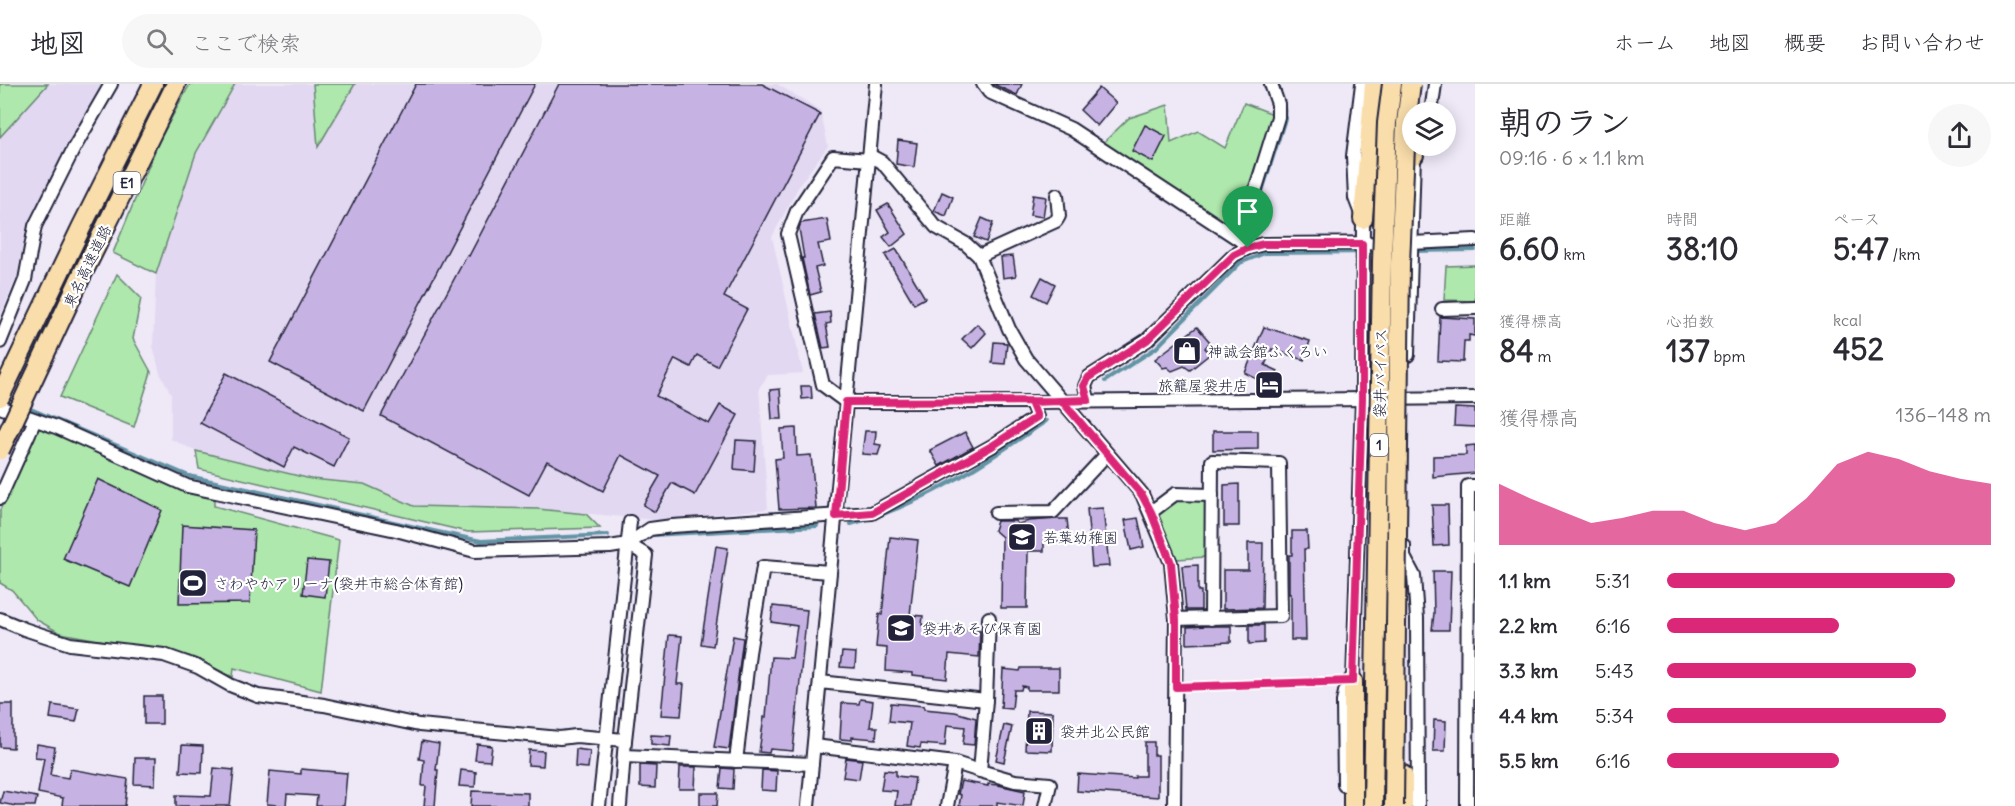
<!DOCTYPE html>
<html lang="ja">
<meta charset="utf-8">
<style>
body{margin:0;font-family:Delius,"Klee One",sans-serif;background:#f7f7f7;color:#2b2b33;height:100vh;display:flex;flex-direction:column;font-size:22px;white-space:nowrap}
*{box-sizing:border-box;margin:0}
p{font-size:20px;color:#7c7c81}
.icon{flex:none;width:33px;height:33px;fill:none;stroke:currentColor;stroke-width:2;stroke-linecap:round;stroke-linejoin:round}
.map{position:relative;flex:1;overflow:hidden}
.panel{display:flex;flex-direction:column;background:#fff;width:540px}
.panel>*{flex:none}
.controls{position:absolute;left:1402px;top:18px;display:grid;gap:12px}
.controls a{display:grid;place-items:center;width:54px;height:54px;border-radius:50%;background:#fff;box-shadow:0 3px 15px #0003;font-size:30px}
.pin{position:absolute;display:grid;place-items:center;width:51px;height:51px;color:#fff;margin:-62px -26px;border-radius:50% 50% 50% 0;rotate:-45deg;box-shadow:0 0 6px #0007}
.pin .icon{rotate:45deg}
.round{display:grid;place-items:center;flex:none;width:63px;height:63px;border-radius:32px;background:#f7f7f7}
.overview{display:flex;align-items:center;justify-content:space-between;height:102px;padding:0 24px}
h1{font-size:33px;font-weight:700;line-height:45px}
.figures{display:grid;grid-template-columns:repeat(3,1fr);gap:9px;height:102px;padding:6px 24px}
.figures div{display:grid;align-content:center}
.figures b{font-size:30px;font-weight:700}
.figures small{font-size:16px;font-weight:400}
.figures p{font-size:16px}
.chart{height:168px;padding:12px 24px}
.chart p{display:flex;justify-content:space-between}
.chart svg{width:100%;height:108px;margin-top:6px;fill:#db2777;opacity:.7}
ul{padding:0 24px;list-style:none;font-size:20px}
li{display:grid;grid-template-columns:96px 72px 1fr;align-items:center;height:45px}
li i{height:15px;border-radius:8px;background:#db2777}
header{display:flex;align-items:center;gap:36px;box-sizing:border-box;height:84px;padding:0 30px;background:#fff;border-bottom:2px solid #e1e1e2}
header strong{font-size:28px}
nav{display:flex;gap:33px;margin-inline-start:auto;font-size:21px}
.search{width:420px;height:54px;background:#f7f7f7;display:flex;align-items:center;gap:15px;box-sizing:border-box;padding:0 21px;border-radius:33px;color:#7c7c81;font-size:22px}
main{display:flex;flex:1;min-height:0}
.map>svg:first-child{display:block}
.built{fill:#e2d8f1}
.green{fill:#aee8ac;stroke:#688574;stroke-width:1.5}
.lines{fill:none;stroke-linecap:round;stroke-linejoin:round}
.stream{stroke:#6394a4;stroke-width:4}
.building{fill:#c7b3e3;stroke:#22223b;stroke-width:1.5}
.minor-casing{stroke:#22223b;stroke-width:16}
.highway-casing{stroke:#22223b;stroke-width:22}
.path{stroke:#22223b;stroke-width:2;stroke-dasharray:6 4.5;stroke-linecap:butt}
.minor{stroke:#fff;stroke-width:12}
.highway{stroke:#f9ddab;stroke-width:18}
.highway-bridge-casing{stroke:#22223b;stroke-width:22;stroke-linecap:butt}
.highway-bridge{stroke:#f9ddab;stroke-width:18}
.route-casing{stroke:#fff;stroke-width:12}
.route{stroke:#db2777;stroke-width:8}
.labels{text-anchor:middle;dominant-baseline:central;stroke-width:4.5;stroke-linejoin:round;paint-order:stroke}
.shield{fill:#fff;stroke:#646476;stroke-width:1.5}
.shield-label{font-size:14px;font-weight:bold;fill:#22223b}
.street-label{font-size:15px;fill:#22223b;stroke:#fff}
.poi-label{font-size:15px;fill:#22223b;stroke:#fff;text-anchor:start}
</style>
<header>
<strong>地図</strong>
<div class="search"><svg class="icon" aria-label="search" viewBox="0 0 24 24"><circle cx="10" cy="10" r="6"/><path d="M15 15l6 6"/></svg>ここで検索</div>
<nav><a>ホーム</a><a>地図</a><a>概要</a><a>お問い合わせ</a></nav>
</header>
<main>
<div class="map">
<svg width="1475" height="722" viewBox="0 0 1475 722">
<rect width="100%" height="100%" fill="#eee8f7"/>
<filter id="ink" filterUnits="userSpaceOnUse"><feTurbulence type="fractalNoise" baseFrequency=".0167" numOctaves="2"/><feDisplacementMap in="SourceGraphic" scale="12" xChannelSelector="R" yChannelSelector="G"/><feConvolveMatrix kernelMatrix="1 2 1 2 8 2 1 2 1" color-interpolation-filters="sRGB"/></filter>
<g filter="url(#ink)">
<!-- built -->
<g class="built">
<path d="M0 0H101L71 54 28 139 17 192 0 233Z"/>
<path d="M235 0H313L318 62 355 0H777L820 26 828 62 800 100 772 153 803 289 768 291 759 304 768 425 657 436 538 425 414 422 364 400 311 395 196 367 171 355V310L160 289 153 262 156 190 196 69Z"/>
</g>
<!-- green -->
<g class="green">
<path d="M0 0H48L0 53Z"/>
<path d="M190 0H235L196 69 156 190 113 169 159 57Z"/>
<path d="M313 0H355L318 63Z"/>
<path d="M1244 19 1273 30 1234 145 1102 60 1129 34 1168 21 1171 59 1198 47 1225 64Z"/>
<path d="M1475 181V217L1444 216 1446 182Z"/>
<path d="M117 190 141 214 133 255 151 288 134 343 60 313Z"/>
<path d="M39 342 179 405 214 412V422L339 456 321 607 234 584 233 593 189 572 60 549 37 536 12 506 0 499V426Z"/>
<path d="M196 367 311 395 364 400 414 422 538 425 586 430 600 444 468 448 199 385Z"/>
<path d="M1175 410 1208 411 1205 473 1177 475 1156 430Z"/>
</g>
<g class="lines">
<!-- stream -->
<g class="stream">
<path d="M1246 158 1285 35 1284 22"/>
<path d="M1413 167 1475 166"/>
<path d="M1105 297 1156 264 1240 179 1265 169 1378 168"/>
<path d="M26 323 189 392 438 448 481 457 608 451"/>
<path d="M851 440C922 422 986 378 1046 337"/>
<path d="M652 451 817 442"/>
</g>
</g>
<!-- building -->
<g class="building">
<path d="M416 0H535L364 327 270 278Z"/>
<path d="M559 0H762L820 30 724 213 747 225 717 282 697 271 691 283 675 275 656 312 709 340 720 321 738 331 695 411 672 399 655 428 643 421 660 392 621 371 603 407 547 377 529 411 381 332 467 171 469 172Z"/>
<path d="M993 0H1022L1017 11Z"/>
<path d="M1099 4 1116 19 1097 42 1080 26Z"/>
<path d="M1145 41 1166 52 1153 78 1132 67Z"/>
<path d="M898 56 917 59 914 83 896 80Z"/>
<path d="M942 108 953 113 946 132 934 127Z"/>
<path d="M1033 111 1046 113 1043 133 1030 131Z"/>
<path d="M888 120 907 150 891 163 883 153 890 148 877 126Z"/>
<path d="M982 134 993 139 986 158 974 153Z"/>
<path d="M827 135 831 158 818 160 823 182 815 184 821 208 810 211 802 174H804L799 144 801 139Z"/>
<path d="M896 165 925 214 914 220 885 171Z"/>
<path d="M1013 172 1016 192 1003 194 1001 173Z"/>
<path d="M1042 193 1055 200 1046 218 1033 211Z"/>
<path d="M830 228 831 239 826 240 830 263 823 264 815 230Z"/>
<path d="M1440 233 1475 235V252L1469 251V257H1464L1463 278 1438 277Z"/>
<path d="M977 240 986 249 972 264 962 255Z"/>
<path d="M1197 243 1210 258 1205 264 1210 270 1190 286 1184 282 1172 287 1167 283 1163 284 1155 275Z"/>
<path d="M1264 243 1310 257 1304 276 1272 265 1265 281 1278 287 1275 296 1262 291 1259 296 1245 289Z"/>
<path d="M994 258 1007 259 1005 280 992 279Z"/>
<path d="M226 289 349 353 334 383 294 363 284 383 200 339Z"/>
<path d="M801 302H811L812 314 802 315Z"/>
<path d="M780 305 782 335H772L770 306Z"/>
<path d="M1455 324 1475 325V343L1454 342Z"/>
<path d="M796 344 797 372 811 371 816 424 779 425 775 375 783 374 781 345Z"/>
<path d="M865 347H876L875 360 881 361 878 371 862 370Z"/>
<path d="M1213 347H1258V365L1213 366Z"/>
<path d="M965 348 973 363 939 382 930 366Z"/>
<path d="M736 356 756 357 754 387 734 385Z"/>
<path d="M1475 361V389L1433 393V372L1466 371V362Z"/>
<path d="M98 395 162 426 130 503 63 475Z"/>
<path d="M1239 400V442H1224V401Z"/>
<path d="M1432 421H1448L1449 461 1434 462Z"/>
<path d="M1103 424 1109 482 1092 483 1087 425Z"/>
<path d="M1138 434 1144 463 1131 466 1125 436Z"/>
<path d="M1057 435H1067L1069 454 1060 453V458H1044V467H1028L1027 524H1001L1002 453 994 446 997 437H1015L1018 440 1029 437Z"/>
<path d="M182 441 254 446 250 519 179 520Z"/>
<path d="M1292 447H1307L1308 465H1304L1306 556H1291V510H1289V471H1292Z"/>
<path d="M890 453 918 456 910 531 923 532 922 541 980 547 979 573 949 570 947 595 913 591V589L886 587 887 564 876 563 879 530 882 531Z"/>
<path d="M1248 459H1263L1262 524 1223 525V486H1248Z"/>
<path d="M716 462 728 464 713 562 701 560Z"/>
<path d="M307 476 329 478 325 513 303 510Z"/>
<path d="M1198 481V507H1201V526H1186L1182 482Z"/>
<path d="M1433 487H1451L1449 546H1432L1434 529Z"/>
<path d="M773 522 807 526 793 667 770 665 769 669 759 668 764 633H766L771 573 792 574 797 542 771 538Z"/>
<path d="M1249 541H1264V559L1249 560Z"/>
<path d="M1207 542H1231V558L1187 560V543Z"/>
<path d="M669 551 682 552 677 600H684L681 632 661 631Z"/>
<path d="M733 552 743 554 729 665 714 663Z"/>
<path d="M842 568 856 569 855 584 840 583Z"/>
<path d="M1021 584H1059V606H1027V603L1022 602 1021 606H1014L1012 625 1001 624 1003 585 1020 587Z"/>
<rect x="144" y="612" width="18" height="28"/>
<path d="M860 615 873 617 870 643H877L876 655 852 653V656L840 655 842 619 859 620Z"/>
<path d="M891 619 924 622V625L955 628 976 634 974 661 963 660 965 643 947 641 945 662 921 660 920 664 907 662 910 639 889 637Z"/>
<path d="M0 620H13V664L0 663Z"/>
<path d="M52 621 79 625 76 638 50 634Z"/>
<path d="M1027 627 1053 628 1052 667 1025 666Z"/>
<path d="M1434 636 1446 637 1445 667H1433Z"/>
<path d="M1004 641 1012 643 1004 678 996 676Z"/>
<path d="M651 651 671 652 670 662 651 660Z"/>
<path d="M422 657 439 660 436 686H438L435 722H424L426 702H422L424 676 419 675Z"/>
<path d="M1145 658H1154V671H1158V713L1077 707 1078 690 1135 694V692H1145Z"/>
<path d="M37 660 55 663 50 691 68 694 70 685 128 695 125 722H62L63 714 38 709 44 674 35 673Z"/>
<path d="M477 660 492 662 490 677 475 676Z"/>
<path d="M182 661 203 662 202 689 180 688Z"/>
<path d="M576 665 590 667 588 684 575 683Z"/>
<path d="M529 666 544 667 543 682 528 681Z"/>
<path d="M135 674H156L155 701 134 700Z"/>
<path d="M846 674 862 676 859 695 843 693Z"/>
<path d="M640 681 656 682 655 704 640 703Z"/>
<path d="M680 683H696L695 705H679Z"/>
<path d="M214 684 234 686 230 722H176V711L211 712Z"/>
<path d="M722 684 734 685 733 705 720 704Z"/>
<path d="M301 685 347 689 344 722H316L317 712 287 710 286 722 267 720 270 687 301 690Z"/>
<path d="M461 686 476 688 475 703 459 702Z"/>
<path d="M762 686 777 687 776 707 761 706Z"/>
<path d="M884 686 896 687V692L915 694 911 722H895L897 707 881 706Z"/>
<path d="M961 697 988 702V700L998 701 1025 707 1023 722 997 718V722H959L961 711 958 710Z"/>
<path d="M3 707 37 713 35 722H16L0 719Z"/>
<path d="M472 707 528 709V722H471Z"/>
<path d="M700 709H718L717 722H700Z"/>
</g>
<g class="lines">
<!-- minor casing -->
<g class="minor-casing">
<g id="minor">
<path d="M983 0 989 8 1071 45 1240 156 1248 164"/>
<path d="M1431 28 1435 0"/>
<path d="M869 71 882 78 936 143 966 160 979 172 1009 245 1026 275 1142 410 1171 479 1176 535 1174 722"/>
<path d="M869 76 833 73 797 127 788 150 823 301 846 318H1031L1475 314"/>
<path d="M1240 156 1278 33V20L1271 0"/>
<path d="M979 172 1056 137 1059 132 1057 111"/>
<path d="M1442 225 1475 224"/>
<path d="M0 258 25 196 35 142 74 64 111 0"/>
<path d="M1408 271 1414 71 1418 65"/>
<path d="M1088 316 1085 302 1089 293 1147 256 1234 171 1248 164 1263 160 1411 159 1475 156"/>
<path d="M0 323 56 343 187 402 396 446 475 467 610 463 628 460 650 445 672 442 872 429 992 362 1037 333 1031 318"/>
<path d="M0 414 35 336"/>
<path d="M1151 428 1175 410 1212 411"/>
<path d="M996 429 1053 428 1107 370"/>
<path d="M1404 462V473L1414 492 1417 534 1418 722"/>
<path d="M989 534 986 616 980 687 1015 697 1050 700 1045 722"/>
<path d="M0 535 24 545 70 560 164 571 198 583 230 601 258 612 324 621 419 641 560 654 576 652 625 656"/>
<path d="M1176 535 1281 532 1279 379 1212 377 1211 535"/>
<path d="M820 598 986 616"/>
<path d="M814 662 955 679 980 687"/>
<path d="M624 672 812 680"/>
<path d="M736 677 749 569 763 483 830 488"/>
<path d="M1344 701 1343 618 1345 608 1353 597 1362 315 1363 135 1355 114 1353 72 1362 0"/>
<path d="M599 722 630 438"/>
<path d="M620 722 625 656 646 471 628 460"/>
<path d="M808 722 876 0"/>
<path d="M947 722 955 679"/>
<path d="M1467 722 1468 402H1475"/>
</g>
</g>
<!-- highway casing -->
<g class="highway-casing">
<g id="highway">
<path d="M1414 71V62"/>
<path d="M1363 135 1374 0"/>
<path d="M78 199 176 0"/>
<path d="M0 313 81 144 153 0"/>
<path d="M1403 691V722"/>
<path d="M1353 722V597"/>
</g>
</g>
<!-- path -->
<path class="path" d="M1185 603 1339 598"/>
<!-- minor -->
<use href="#minor" class="minor"/>
<!-- highway -->
<use href="#highway" class="highway"/>
<!-- highway-bridge casing -->
<g class="highway-bridge-casing">
<g id="highway-bridge">
<path d="M0 366 78 199"/>
<path d="M1373 722 1382 177 1387 39 1392 0"/>
<path d="M1394 722 1400 180 1406 39 1411 0"/>
</g>
</g>
<!-- highway-bridge -->
<use href="#highway-bridge" class="highway-bridge"/>
</g>
</g>
<g class="lines" filter="url(#ink)">
<!-- route casing -->
<g class="route-casing">
<path id="route" d="M1248 164 1234 171 1147 256 1089 293 1084 302 1088 316 1031 318 1037 333 992 362 872 429 836 432 846 318 1062 317 1142 411 1151 428 1171 479 1176 535V603L1353 597 1362 315V160H1263L1248 164"/>
</g>
<!-- route -->
<use href="#route" class="route"/>
</g>
<!-- icons -->
<defs>
<g id="shop-square" transform="scale(1.5)"><rect x="-9" y="-9" width="18" height="18" rx="4" fill="#22223b" stroke="#fff"/><path d="M-5-2.5h2.3a2.7 3.5 0 0 1 5.4 0H5L5.5 6h-11ZM-1.5-2.5h3a1.5 2.3 0 0 0-3 0Z" fill="#fff"/></g>
<g id="hotel-square" transform="scale(1.5)"><rect x="-9" y="-9" width="18" height="18" rx="4" fill="#22223b" stroke="#fff"/><path d="M-6-4.5h1.5V1H6V5H4.5V3h-9V5H-6ZM-4 0a1.8 1.8 0 1 1 3.6 0ZM.5 0V-2.5h3Q6-2.5 6 0Z" fill="#fff"/></g>
<g id="school-square" transform="scale(1.5)"><rect x="-9" y="-9" width="18" height="18" rx="4" fill="#22223b" stroke="#fff"/><path d="M0-5L7-2L0 1L-7-2ZM-4 1L0 2.5L4 1V4Q0 6-4 4Z" fill="#fff"/></g>
<g id="stadium-square" transform="scale(1.5)"><rect x="-9" y="-9" width="18" height="18" rx="4" fill="#22223b" stroke="#fff"/><path d="M0-5a6.5 5 0 1 0 0 10a6.5 5 0 1 0 0-10ZM-3.5-1.8h7v3.6h-7Z" fill="#fff"/></g>
<g id="building-square" transform="scale(1.5)"><rect x="-9" y="-9" width="18" height="18" rx="4" fill="#22223b" stroke="#fff"/><path d="M-4-6H4V6H1V3H-1V6H-4ZM-2.5-4.3h1.7v1.8h-1.7ZM.8-4.3h1.7v1.8H.8ZM-2.5-1h1.7V.8h-1.7ZM.8-1h1.7V.8H.8Z" fill="#fff"/></g>
</defs>
<g fill-rule="evenodd">
<use href="#shop-square" x="1187" y="267"/>
<use href="#hotel-square" x="1269" y="301"/>
<use href="#school-square" x="1022" y="453"/>
<use href="#stadium-square" x="193" y="499"/>
<use href="#school-square" x="901" y="544"/>
<use href="#building-square" x="1039" y="647"/>
</g>
<g class="labels">
<!-- shield labels -->
<g class="shield">
<rect x="113.5" y="88" width="27" height="22" rx="4.5"/>
<rect x="1370" y="350" width="18" height="22" rx="4.5"/>
</g>
<g class="shield-label">
<text x="127" y="99">E1</text>
<text x="1379" y="361">1</text>
</g>
<!-- street labels -->
<g class="street-label">
<text transform="translate(87 182) rotate(-64)">東名高速道路</text>
<text transform="translate(1380 289) rotate(-89)">袋井バイパス</text>
</g>
<!-- poi labels -->
<g class="poi-label">
<text x="1208" y="267">神誠会館ふくろい</text>
<text x="1248" y="301" text-anchor="end">旅籠屋袋井店</text>
<text x="1043" y="453">若葉幼稚園</text>
<text x="214" y="499">さわやかアリーナ(袋井市総合体育館)</text>
<text x="922" y="544">袋井あそび保育園</text>
<text x="1060" y="647">袋井北公民館</text>
</g>
</g>
</svg>
<div class="controls">
<a><svg class="icon" aria-label="layers" viewBox="0 0 24 24"><path d="M12 4l9 5-9 5-9-5zM3 14l9 5 9-5"/></svg></a>
</div>
<div class="pin" style="left:1248px;top:164px;background:#1e9e55"><svg class="icon" aria-label="arrive" viewBox="0 0 24 24"><path d="M6 21V4h12l-3 4 3 4H6"/></svg></div>
</div>
<section class="panel">
<div class="overview"><div><h1>朝のラン</h1><p>09:16 · 6 × 1.1 km</p></div><a class="round"><svg class="icon" aria-label="share" viewBox="0 0 24 24"><path d="M12 15V3M7 8l5-5 5 5M5 13v7h14v-7"/></svg></a></div>
<div class="figures">
<div><p>距離</p><b>6.60<small> km</small></b></div>
<div><p>時間</p><b>38:10</b></div>
<div><p>ペース</p><b>5:47<small> /km</small></b></div>
</div>
<div class="figures">
<div><p>獲得標高</p><b>84<small> m</small></b></div>
<div><p>心拍数</p><b>137<small> bpm</small></b></div>
<div><p>kcal</p><b>452</b></div>
</div>
<div class="chart"><p><span>獲得標高</span>136–148 m</p>
<svg viewBox="0 0 160 44" preserveAspectRatio="none"><path d="M0 44V19L10 25L20 30L30 35L40 33L50 30L60 30L70 35L80 38L90 35L100 25L110 11L120 6L130 9L140 14L150 17L160 19V44z"/></svg>
</div>
<ul>
<li><b>1.1 km</b>5:31<i style="width:89%"></i></li>
<li><b>2.2 km</b>6:16<i style="width:53%"></i></li>
<li><b>3.3 km</b>5:43<i style="width:77%"></i></li>
<li><b>4.4 km</b>5:34<i style="width:86%"></i></li>
<li><b>5.5 km</b>6:16<i style="width:53%"></i></li>
</ul>
</section>
</main>
